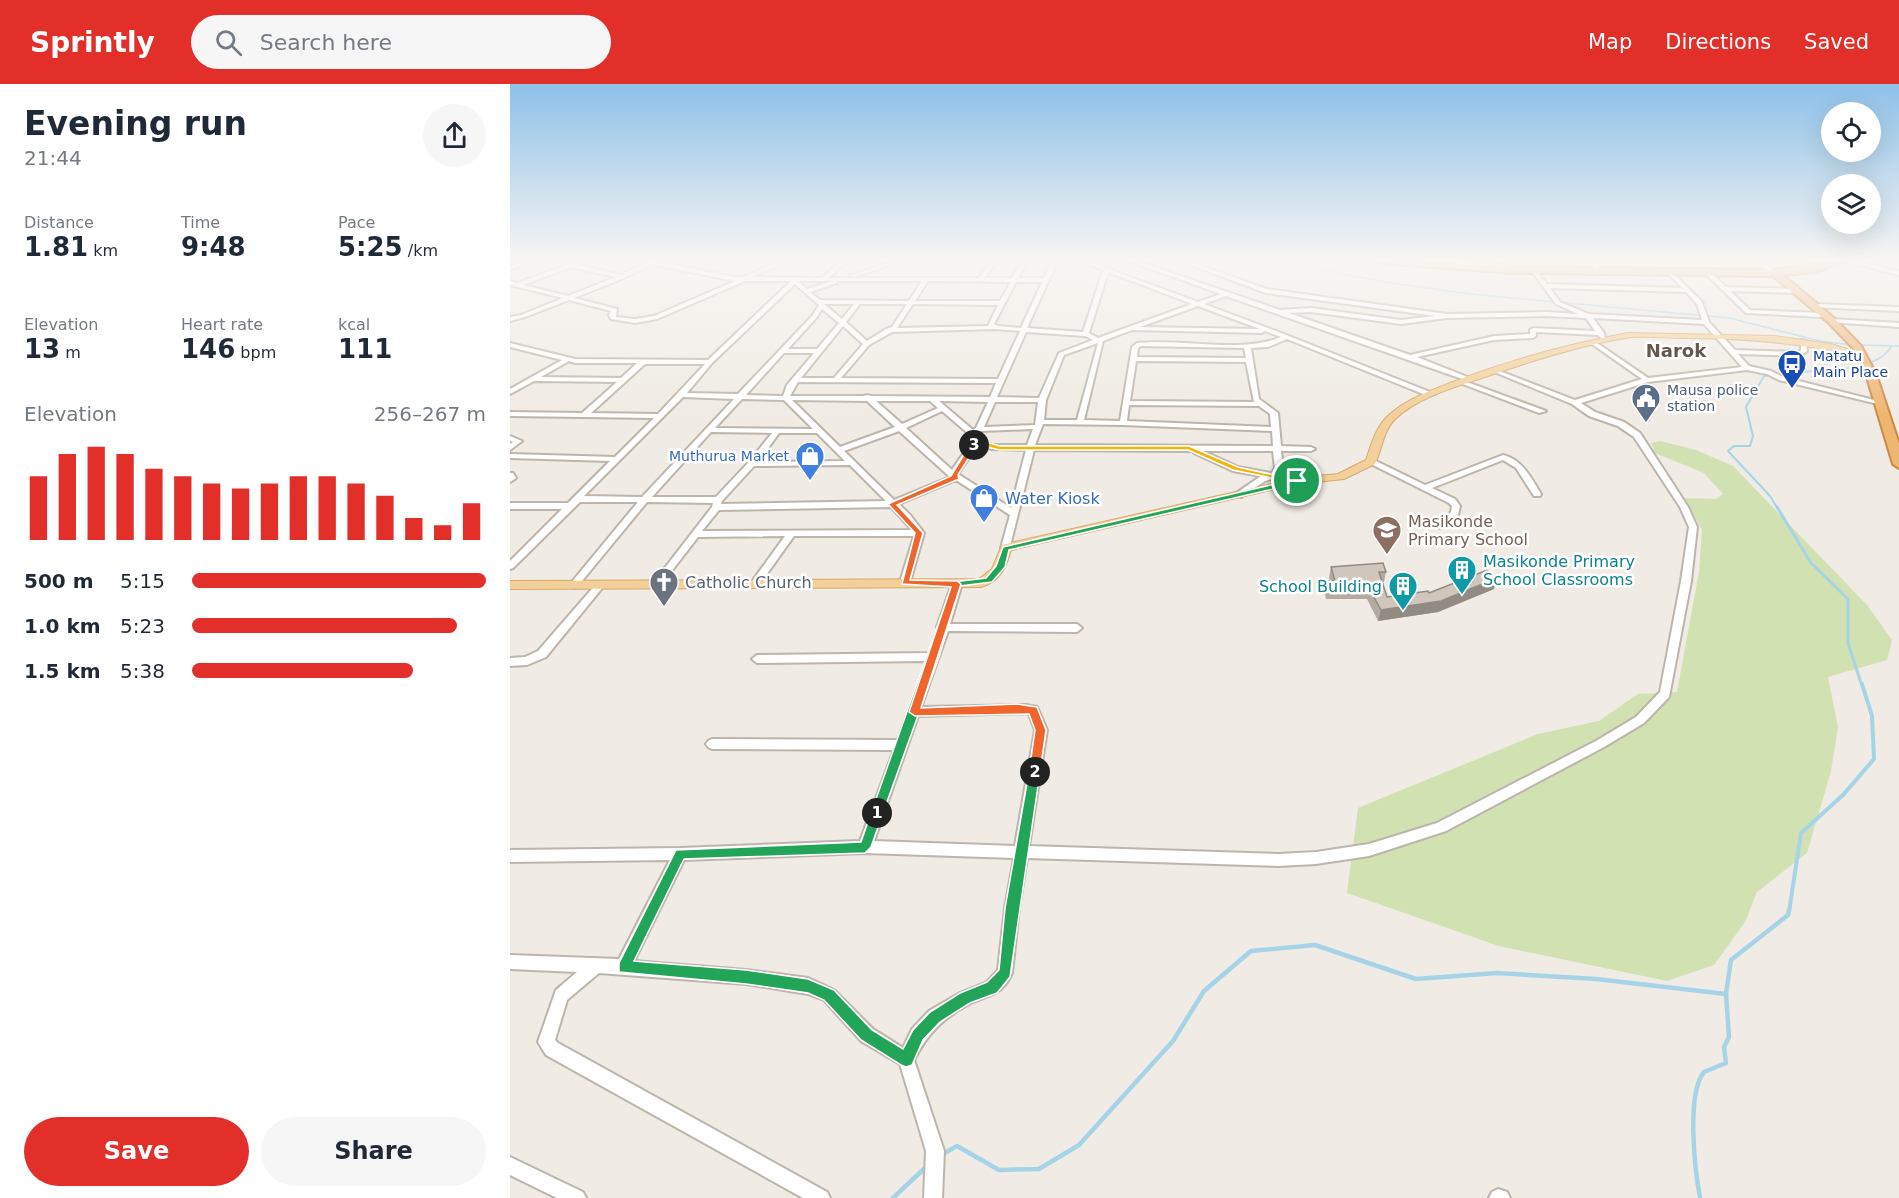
<!DOCTYPE html>
<meta charset="utf-8">
<style>
body{margin:0;font-family:"DejaVu Sans",sans-serif;background:#f6f6f7;color:#1f2937;height:100vh;display:flex;flex-direction:column;font-size:22px;white-space:nowrap}
*{box-sizing:border-box;margin:0}
p{font-size:20px;color:#747a83}
.icon{flex:none;width:33px;height:33px;fill:none;stroke:currentColor;stroke-width:2;stroke-linecap:round;stroke-linejoin:round}
.map{position:relative;flex:1;overflow:hidden}
.drawer{display:flex;flex-direction:column;background:#fff;width:510px}
.drawer>*{flex:none}
.tools{position:absolute;left:1311px;top:18px;display:grid;gap:12px}
.tools a{display:grid;place-items:center;width:60px;height:60px;border-radius:50%;background:#fff;box-shadow:0 6px 24px #0002;font-size:30px}
.pin{position:absolute;display:grid;place-items:center;width:51px;height:51px;color:#fff;margin:-26px;border:3px solid #fff;border-radius:50%;box-shadow:0 2px 6px #0007}
.km{position:absolute;width:30px;height:30px;margin:-15px;border-radius:50%;background:#222;color:#fff;font-size:16px;line-height:30px;text-align:center}
.round{display:grid;place-items:center;flex:none;width:63px;height:63px;border-radius:32px;background:#f6f6f7}
.overview{display:flex;align-items:center;justify-content:space-between;height:102px;padding:0 24px}
h1{font-size:33px;font-weight:700;line-height:45px}
.stats{display:grid;grid-template-columns:repeat(3,1fr);gap:9px;height:102px;padding:6px 24px}
.stats div{display:grid;align-content:center}
.stats b{font-size:26px;font-weight:700}
.stats small{font-size:16px;font-weight:400}
.stats p{font-size:16px}
.chart{height:168px;padding:12px 24px}
.chart p{display:flex;justify-content:space-between}
.chart svg{width:100%;height:108px;margin-top:6px;stroke:#e32f29;stroke-width:6}
.button{display:flex;gap:12px;margin-top:auto;padding:12px 24px}
.button a{flex:1;height:69px;border-radius:36px;background:#e32f29;color:#fff;font-size:24px;font-weight:700;line-height:69px;text-align:center}
.button a+a{background:#f6f6f7;color:#1f2937}
ul{padding:0 24px;list-style:none;font-size:20px}
li{display:grid;grid-template-columns:96px 72px 1fr;align-items:center;height:45px}
li i{height:15px;border-radius:8px;background:#e32f29}
header{display:flex;align-items:center;gap:36px;box-sizing:border-box;height:84px;padding:0 30px;background:#e32f29;color:#fff}
header strong{font-size:28px}
nav{display:flex;gap:33px;margin-inline-start:auto;font-size:21px}
.search{width:420px;height:54px;background:#f6f6f7;display:flex;align-items:center;gap:15px;box-sizing:border-box;padding:0 21px;border-radius:33px;color:#747a83;font-size:22px}
main{display:flex;flex:1;min-height:0}
.map>svg:first-child{display:block}
.green{fill:#d1e1b1}
.lines{fill:none;stroke-linecap:round;stroke-linejoin:round}
.stream-far4{stroke:#a6d4e7;stroke-width:1.5}
.stream-far3{stroke:#a6d4e7;stroke-width:2}
.stream-far2{stroke:#a6d4e7;stroke-width:3}
.stream-far1{stroke:#a6d4e7;stroke-width:4}
.stream{stroke:#a6d4e7;stroke-width:4.5}
.minor-casing{stroke:#bdb5ab;stroke-width:4}
.major-casing{stroke:#d6aa6d;stroke-width:2}
.highway-casing{stroke:#cc8943;stroke-width:4}
.minor{fill:#fff;fill-rule:evenodd}
.major{fill:#f3cf9a;fill-rule:evenodd}
.highway{fill:#eeb671;fill-rule:evenodd}
.wall{fill:#b3aaa1}
.shaded-wall{fill:#928b83}
.building{fill:#d0c6bb;stroke:#928b83;stroke-width:1.5}
.split-1{fill:#22a559;stroke:#fff;stroke-width:1.5}
.split-2{fill:#22a559;stroke:#fff;stroke-width:1.5}
.split-3{fill:#f0652b;stroke:#fff;stroke-width:1.5}
.split-4{fill:#f5b400;stroke:#fff;stroke-width:1.5}
.labels{text-anchor:middle;dominant-baseline:central;stroke-width:5;stroke-linejoin:round;paint-order:stroke}
.far-transit-label{font-size:14px;fill:#164399;stroke:#fff;text-anchor:start}
.far-service-label{font-size:14px;fill:#4e5e75;stroke:#fff;text-anchor:start}
.far-shop-label{font-size:14px;fill:#366cbe;stroke:#fff;text-anchor:end}
.shop-label{font-size:16px;fill:#366cbe;stroke:#fff;text-anchor:start}
.education-label{font-size:16px;fill:#785e54;stroke:#fff;text-anchor:start}
.culture-label{font-size:16px;fill:#0d838f;stroke:#fff;text-anchor:start}
.worship-label{font-size:16px;fill:#5b616d;stroke:#fff;text-anchor:start}
.far-district-label{font-size:18px;font-weight:bold;fill:#63584d;stroke:#fff}
</style>
<header>
<strong>Sprintly</strong>
<div class="search"><svg class="icon" aria-label="search" viewBox="0 0 24 24"><circle cx="10" cy="10" r="6"/><path d="M15 15l6 6"/></svg>Search here</div>
<nav><a>Map</a><a>Directions</a><a>Saved</a></nav>
</header>
<main>
<section class="drawer">
<div class="overview"><div><h1>Evening run</h1><p>21:44</p></div><a class="round"><svg class="icon" aria-label="share" viewBox="0 0 24 24"><path d="M12 15V3M7 8l5-5 5 5M5 13v7h14v-7"/></svg></a></div>
<div class="stats">
<div><p>Distance</p><b>1.81<small> km</small></b></div>
<div><p>Time</p><b>9:48</b></div>
<div><p>Pace</p><b>5:25<small> /km</small></b></div>
</div>
<div class="stats">
<div><p>Elevation</p><b>13<small> m</small></b></div>
<div><p>Heart rate</p><b>146<small> bpm</small></b></div>
<div><p>kcal</p><b>111</b></div>
</div>
<div class="chart"><p><span>Elevation</span>256–267 m</p>
<svg viewBox="0 0 160 44" preserveAspectRatio="none"><path d="M5 44V18M15 44V9M25 44V6M35 44V9M45 44V15M55 44V18M65 44V21M75 44V23M85 44V21M95 44V18M105 44V18M115 44V21M125 44V26M135 44V35M145 44V38M155 44V29"/></svg>
</div>
<ul>
<li><b>500 m</b>5:15<i style="width:100%"></i></li>
<li><b>1.0 km</b>5:23<i style="width:90%"></i></li>
<li><b>1.5 km</b>5:38<i style="width:75%"></i></li>
</ul>
<div class="button"><a>Save</a><a>Share</a></div>
</section>
<div class="map">
<svg width="1389" height="1114" viewBox="0 0 1389 1114">
<rect width="100%" height="100%" fill="#f0ebe4"/>
<!-- green -->
<path class="green" d="M1150 357 1186 366 1223 382 1357 521 1382 556 1377 576 1318 593 1328 643 1321 687 1297 769 1247 808 1235 838 1204 881 1157 897 989 862 837 809 848 724 1028 650 1089 637 1128 610 1167 608 1189 488 1192 446 1175 414 1206 415 1213 410 1194 389 1145 369 1141 359Z"/>
<g class="lines">
<!-- stream-far4 -->
<g class="stream-far4">
<path d="M760 176 875 198 960 210 1219 234 1310 257 1342 261"/>
<path d="M1348 261 1389 262"/>
<path d="M1326 286C1346 282 1370 281 1382 262"/>
</g>
<!-- stream-far3 -->
<path class="stream-far3" d="M1268 425 1260 412 1218 367 1224 362H1240L1243 352 1236 323 1254 292 1335 284"/>
<!-- stream-far2 -->
<path class="stream-far2" d="M1267 423 1301 479 1338 515V559L1352 602"/>
<!-- stream-far1 -->
<path class="stream-far1" d="M1279 828 1291 749 1333 711 1364 675 1362 632 1352 600"/>
<!-- stream -->
<g class="stream">
<path d="M431 1071 447 1062 489 1086 529 1085 569 1061 663 957 694 907 741 867 805 861 906 895 987 889 1086 895 1216 910"/>
<path d="M383 1114 416 1083"/>
<path d="M1190 1114C1185 1087 1176 1010 1194 988L1216 979 1214 963 1219 953 1216 910 1221 876 1278 831 1279 826"/>
</g>
<!-- minor casing -->
<g class="minor-casing">
<g id="minor">
<path d="M17 176H25L0 186V182Z"/>
<path d="M71 176H79L68 181 111 191 136 178 129 176H140L224 193H233L272 176H280L242 193 312 194 332 176H338L319 194H469L482 176H488L474 194H502L512 176H518L508 194H534L542 176H548L517 244 573 248 593 186 567 176H575L688 218 711 210 616 176H624L770 226 801 224 891 236 925 232 756 209 667 176H675L757 205 937 230 1037 228 1068 230 1046 220 1021 186 1024 184 1037 200 1172 204 1157 188 1160 186 1192 218 1199 238 1225 266 1288 268 1291 266V256L1296 257 1297 267 1290 272 1228 270 1239 282 1261 287 1273 293 1372 318 1368 320 1269 296 1257 290 1237 286 1138 298 1071 319 1085 328 1114 338 1130 349 1178 423 1187 443 1181 497 1159 613 1134 639 1094 663 936 747 859 772 806 780 768 782 517 774 509 824 502 889C493 911 478 911 459 920 433 934 417 950 404 976L434 1067 432 1114H414L416 1067 390 980 351 957 314 916 298 910 236 900 89 889 57 916 45 956 48 959 317 1108 320 1114H293L36 971 28 958 46 906 67 888 0 885V871L109 875 160 776 0 778V766L170 764 350 757 384 666 202 665 198 663 196 660 198 657 202 655 388 656 417 577 247 579 242 575 247 571 420 569 428 545 427 543 442 500 447 497 452 500 440 540H567L572 544 567 548 438 547 411 623 516 621 527 623 537 646 519 762 768 770 806 768 859 760 927 739 1086 657 1126 633 1150 608 1171 497 1179 443 1170 423 1124 353 1108 342 1079 332 1062 320 982 287 987 286 1065 316 1132 295 1082 260 1081 259 1084 257 1138 294 1232 283 1194 240 1083 234 1094 249 1095 254H1091L1088 251 1026 248V252L1023 254 984 256 907 273 960 294 961 295 958 297 716 212 694 220 779 252 925 310 918 312 777 255 758 263 741 264 749 315 768 329 771 362 801 363 805 365 801 367H771L773 384 770 391 790 395V399L762 395 755 397 731 413 728 412V408L751 392 723 387 684 369 683 367 524 366 499 466 496 467 491 464 500 431 446 396 389 420 400 431 414 449 400 498 395 501 390 498 404 452H284L249 501 246 502 241 499 275 452 188 453 150 502H144L142 500 144 498 202 423 203 419 137 418 67 503 64 504 59 501 61 499 128 418H70L3 484 0 485V477L52 425H0V419H58L100 377 0 374V370L105 373 144 334 0 332V328L72 329 107 298 24 297 0 310V305L52 276 0 263V259L65 275 198 276 281 197H235L147 235 125 239 101 235 99 231 101 227 59 216 15 233 0 237V233L11 231 53 214 0 201V197L7 199ZM142 180 224 197H225L144 232 125 235 106 233 107 225 64 214 114 194ZM62 183 106 193 58 212 13 201ZM598 188 682 220 588 254 579 249ZM288 197H322L297 205ZM327 197H412L399 217 310 216 300 208 327 199ZM418 197 501 198 490 217H405ZM506 198H532L511 244 488 242 484 240ZM285 200 309 221 303 231 228 310 177 309 202 279ZM1040 204 1176 208 1187 220 1192 236 1079 230 1050 218ZM314 220H344L332 235ZM350 220H397L382 243 376 245 357 257 336 238ZM403 220 488 221 478 242 387 244ZM688 222 750 245 630 243ZM312 225 329 239 307 265H278L307 233ZM801 228 891 240 937 234 1037 232 1076 234 1085 247 1023 244 1020 246V250L984 252 900 271 779 229ZM333 242 353 260 324 294H291ZM485 245 510 247 488 295 331 294 359 261 382 248ZM622 246 752 249 755 247 771 253C731 270 671 254 627 259L622 263 610 337 574 336 593 257ZM516 248 575 252 583 256 549 269 529 314 487 313ZM588 259 567 336H534L536 316 554 271ZM631 262 734 264 736 274 627 273 628 264ZM274 269H304L277 301 273 312 236 311ZM59 277 65 279H127L111 294 31 293ZM626 277 736 278 744 318 620 317ZM135 280H195L148 330 81 329ZM288 298 486 299 480 313 361 312 357 311 354 312H280ZM173 313 224 315 132 413 74 412ZM232 315 274 316 303 345 205 344ZM282 316 357 317 385 343 330 363ZM366 317H420L428 324 392 340ZM429 317 478 318 466 344 463 346ZM485 318H528L525 341 474 343ZM619 321 749 322 760 330 761 343 617 337ZM432 327 460 351 462 357 442 386 396 344ZM533 340 613 341 762 347 763 362 525 361ZM523 345 517 361H482L469 356 467 350 471 347ZM389 347 440 393 384 416 334 367ZM201 348 262 349 239 378 206 413H142ZM269 349H307L335 377 248 378ZM468 360 481 365 516 366 501 424 448 390ZM693 367H763L765 384 763 388 761 389 728 383ZM340 381 376 417 211 420 212 417 244 382ZM381 423 402 446 192 447 209 426ZM516 629 519 630 525 646 505 762 364 757 408 632ZM355 769 504 774 495 824 488 886 477 898 450 909 419 927 402 945 393 964 363 945 324 906 298 894 236 886 124 877 174 776Z"/>
<path d="M386 176H394L345 193 340 192Z"/>
<path d="M943 176 995 180 1007 186 1004 188 994 184 946 180Z"/>
<path d="M1077 176H1083L1092 187V189H1088Z"/>
<path d="M1242 176H1249L1268 189 1263 190Z"/>
<path d="M1331 176H1341L1389 187V191Z"/>
<path d="M1195 187H1199L1216 203 1286 205 1289 207 1286 209 1220 207 1240 226 1313 229 1316 231 1313 233 1236 229 1195 189Z"/>
<path d="M1304 220 1389 223V227L1302 223V221Z"/>
<path d="M1322 235 1389 239V243L1320 238 1319 237Z"/>
<path d="M950 297H954L1036 327 1029 329 950 299Z"/>
<path d="M0 352 12 357 0 366V360L3 358 0 357Z"/>
<path d="M993 371C1013 376 1021 394 1031 410L1030 412H1024L1006 384 993 376 922 404 945 415 950 422 948 431 930 444 926 441 941 428 942 422 939 419 857 378 858 376H864L915 401Z"/>
<path d="M0 389H3L6 394 0 398Z"/>
<path d="M90 498 95 501 93 503 36 573 17 581 0 582V574L15 573 28 567 87 499Z"/>
<path d="M0 1073 73 1108 76 1114H47L0 1091Z"/>
<path d="M988 1105 997 1108 1000 1114H979L982 1108Z"/>
</g>
</g>
<!-- major casing -->
<g class="major-casing">
<path id="major" d="M1118 249 1264 252 1321 260 1354 270 1350 273C1290 258 1231 254 1170 254 1152 254 1133 251 1115 254 1068 262 1021 277 975 293 945 303 909 313 885 335 873 347 872 366 865 380L834 395 787 400 501 466C496 484 489 498 471 503L0 505V497L469 495 482 485 492 461 787 394 828 390 856 376C861 361 866 342 879 331 895 316 919 307 940 299 997 277 1058 260 1118 249Z"/>
</g>
<!-- highway casing -->
<g class="highway-casing">
<path id="highway" d="M865 176 1004 183 1265 186 1339 176 1304 188 1273 191 1325 235 1351 262 1366 290 1389 360V384L1383 380 1356 290 1342 263 1319 239 1263 192 1004 189 869 179Z"/>
</g>
<!-- minor -->
<use href="#minor" class="minor"/>
<!-- major -->
<use href="#major" class="major"/>
<!-- highway -->
<use href="#highway" class="highway"/>
</g>
<!-- wall -->
<path class="wall" d="M821 483 876 488 874 498H873L877 513 919 509 984 505 928 528 868 537 857 515H816L814 507 816 497H820L819 493Z"/>
<!-- shaded-wall -->
<path class="shaded-wall" d="M987 494 984 505 928 528 868 537 871 526Z"/>
<!-- building -->
<path class="building" d="M873 479 876 488H869L877 513 918 507 919 509 977 486 987 494 931 517 871 526 859 504H818L816 497H825L821 483Z"/>
<!-- sky -->
<linearGradient id="sky" x2="0" y2="1"><stop stop-color="#8dc1e8"/><stop offset="0.53" stop-color="#f8f6f3"/><stop offset="1" stop-color="#f8f6f3" stop-opacity="0"/></linearGradient>
<rect width="1389" height="332" fill="url(#sky)"/>
<!-- split-1 -->
<path class="split-1" d="M787 395 789 399 499 466 495 483 482 498 450 502 429 573 373 729 372 733H363L361 729 443 498 476 494 486 482 493 463Z"/>
<!-- split-2 -->
<path class="split-2" d="M525 683 530 688 500 893 487 909 460 919 430 938 413 956 402 981 396 983 391 981 351 956 314 916 298 909 236 900 109 888V879L166 766 351 758 361 729 367 724 373 729 361 763 355 769 174 775 124 877 236 886 298 895 324 906 362 946 393 965 403 946 420 928 450 909 477 898 489 886 495 824 519 688Z"/>
<!-- split-3 -->
<path class="split-3" d="M461 359 467 361 448 391 449 395 387 421 413 449 400 496 447 497 451 500 411 624 507 620 527 623 536 646 530 688 525 692 519 688 525 646 519 630 405 632 399 628 441 503 392 500 405 449 378 420 441 392Z"/>
<!-- split-4 -->
<path class="split-4" d="M466 355 490 362H679L728 383 790 397 787 399 723 386 678 366H489L468 360 461 362Z"/>
<!-- icons -->
<defs>
<g id="bus-pin" transform="scale(1.5)"><path d="M0 17L-7.5 6A9.5 9.5 0 1 1 7.5 6Z" fill="#1a4fb4" stroke="#fff"/><path d="M-5-6H5V4H4V6H2V4H-2V6H-4V4H-5ZM-3.5-4V0h7V-4ZM-3.5 1.2v1.5H-2V1.2ZM2 1.2v1.5H3.5V1.2Z" fill="#fff"/></g>
<g id="civic-pin" transform="scale(1.5)"><path d="M0 17L-7.5 6A9.5 9.5 0 1 1 7.5 6Z" fill="#5c6f8a" stroke="#fff"/><path d="M-.6-6.5H3V-4.5H.6V-3L4-1V1h2V6H-6V1h2V-1L-.6-3ZM-1.2 2.5V6h2.4V2.5Z" fill="#fff"/></g>
<g id="shop-pin" transform="scale(1.5)"><path d="M0 17L-7.5 6A9.5 9.5 0 1 1 7.5 6Z" fill="#3f7fe0" stroke="#fff"/><path d="M-5-2.5h2.3a2.7 3.5 0 0 1 5.4 0H5L5.5 6h-11ZM-1.5-2.5h3a1.5 2.3 0 0 0-3 0Z" fill="#fff"/></g>
<g id="school-pin" transform="scale(1.5)"><path d="M0 17L-7.5 6A9.5 9.5 0 1 1 7.5 6Z" fill="#8d6e63" stroke="#fff"/><path d="M0-5L7-2L0 1L-7-2ZM-4 1L0 2.5L4 1V4Q0 6-4 4Z" fill="#fff"/></g>
<g id="building-pin" transform="scale(1.5)"><path d="M0 17L-7.5 6A9.5 9.5 0 1 1 7.5 6Z" fill="#0f9aa8" stroke="#fff"/><path d="M-4-6H4V6H1V3H-1V6H-4ZM-2.5-4.3h1.7v1.8h-1.7ZM.8-4.3h1.7v1.8H.8ZM-2.5-1h1.7V.8h-1.7ZM.8-1h1.7V.8H.8Z" fill="#fff"/></g>
<g id="church-pin" transform="scale(1.5)"><path d="M0 17L-7.5 6A9.5 9.5 0 1 1 7.5 6Z" fill="#6b7280" stroke="#fff"/><path d="M-1.2-6h2.4v3.5h3.3v2.4h-3.3V6h-2.4V-.1h-3.3v-2.4h3.3Z" fill="#fff"/></g>
</defs>
<g fill-rule="evenodd">
<use href="#bus-pin" x="1282" y="280"/>
<use href="#civic-pin" x="1136" y="314"/>
<use href="#shop-pin" x="300" y="372"/>
<use href="#shop-pin" x="474" y="414"/>
<use href="#school-pin" x="877" y="446"/>
<use href="#building-pin" x="952" y="486"/>
<use href="#church-pin" x="154" y="498"/>
<use href="#building-pin" x="893" y="502"/>
</g>
<g class="labels">
<!-- far-transit labels -->
<g class="far-transit-label">
<text x="1303" y="272">Matatu<tspan x="1303" dy="16">Main Place</tspan></text>
</g>
<!-- far-service labels -->
<g class="far-service-label">
<text x="1157" y="306">Mausa police<tspan x="1157" dy="16">station</tspan></text>
</g>
<!-- far-shop labels -->
<g class="far-shop-label">
<text x="279" y="372">Muthurua Market</text>
</g>
<!-- shop labels -->
<g class="shop-label">
<text x="495" y="414">Water Kiosk</text>
</g>
<!-- education labels -->
<g class="education-label">
<text x="898" y="437">Masikonde<tspan x="898" dy="18">Primary School</tspan></text>
</g>
<!-- culture labels -->
<g class="culture-label">
<text x="973" y="477">Masikonde Primary<tspan x="973" dy="18">School Classrooms</tspan></text>
<text x="872" y="502" text-anchor="end">School Building</text>
</g>
<!-- worship labels -->
<g class="worship-label">
<text x="175" y="498">Catholic Church</text>
</g>
<!-- far-district labels -->
<g class="far-district-label">
<text x="1166" y="266">Narok</text>
</g>
</g>
</svg>
<div class="tools">
<a><svg class="icon" aria-label="locate" viewBox="0 0 24 24"><circle cx="12" cy="12" r="6"/><path d="M12 2v4M12 18v4M2 12h4M18 12h4"/></svg></a>
<a><svg class="icon" aria-label="layers" viewBox="0 0 24 24"><path d="M12 4l9 5-9 5-9-5zM3 14l9 5 9-5"/></svg></a>
</div>
<div class="pin" style="left:787px;top:397px;background:#1e9e55"><svg class="icon" aria-label="arrive" viewBox="0 0 24 24"><path d="M6 21V4h12l-3 4 3 4H6"/></svg></div>
<b class="km" style="left:367px;top:729px">1</b>
<b class="km" style="left:525px;top:688px">2</b>
<b class="km" style="left:464px;top:361px">3</b>
</div>
</main>
